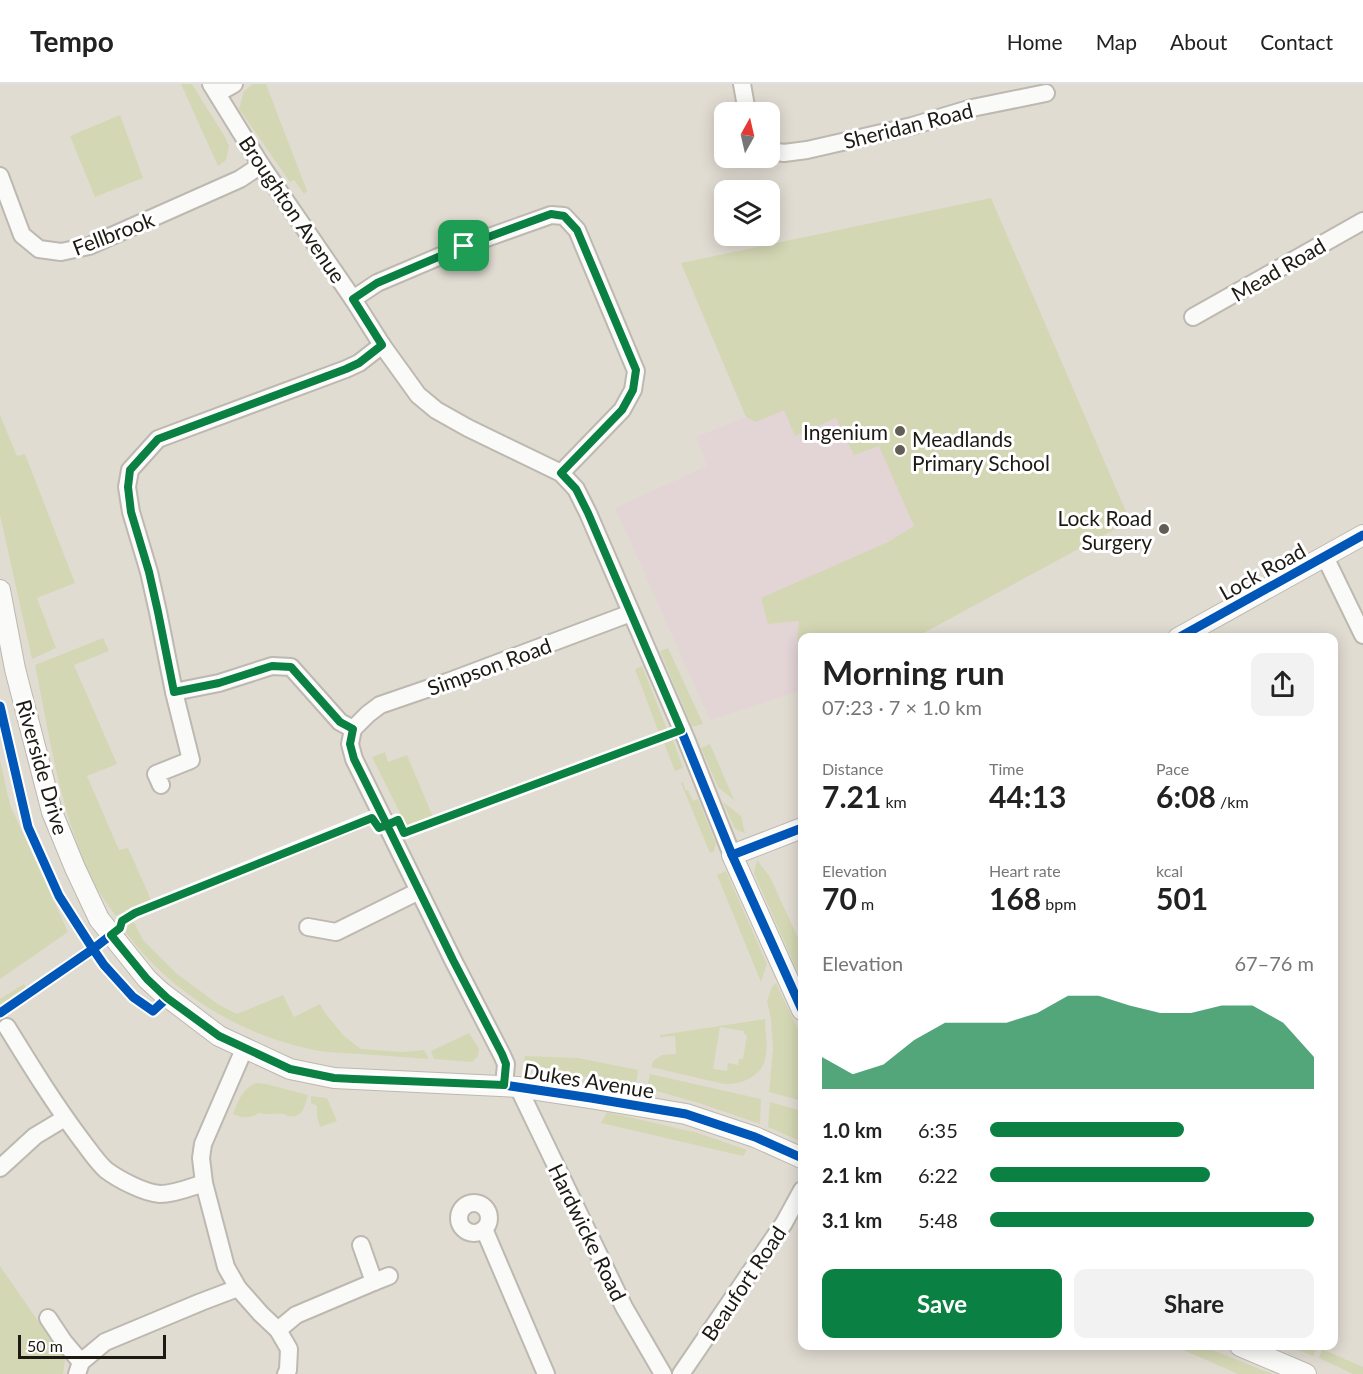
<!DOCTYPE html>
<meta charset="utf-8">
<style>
body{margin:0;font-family:Lato,sans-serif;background:#f2f2f2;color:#222;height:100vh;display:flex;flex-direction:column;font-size:22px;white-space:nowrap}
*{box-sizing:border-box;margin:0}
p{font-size:20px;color:#767676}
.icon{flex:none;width:33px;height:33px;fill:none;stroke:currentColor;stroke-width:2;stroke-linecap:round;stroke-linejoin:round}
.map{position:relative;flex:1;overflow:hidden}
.details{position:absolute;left:798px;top:549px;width:540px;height:717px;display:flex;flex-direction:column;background:#fff;border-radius:12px;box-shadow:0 3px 15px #0003}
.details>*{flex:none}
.needle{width:39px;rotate:8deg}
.fabs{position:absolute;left:714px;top:18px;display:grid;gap:12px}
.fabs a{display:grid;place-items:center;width:66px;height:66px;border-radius:12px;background:#fff;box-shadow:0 3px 15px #0003;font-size:30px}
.scale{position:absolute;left:18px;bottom:15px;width:148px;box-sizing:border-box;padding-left:6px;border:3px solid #1d1a13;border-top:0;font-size:16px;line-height:21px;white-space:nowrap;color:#1d1a13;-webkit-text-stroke:4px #fff;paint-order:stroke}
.pin{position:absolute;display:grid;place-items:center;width:51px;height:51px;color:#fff;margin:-26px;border-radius:12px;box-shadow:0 3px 9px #0006}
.round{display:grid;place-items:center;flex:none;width:63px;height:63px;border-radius:12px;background:#f2f2f2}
.headline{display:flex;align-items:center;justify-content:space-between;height:102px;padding:0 24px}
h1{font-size:33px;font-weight:700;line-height:45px}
.stats{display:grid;grid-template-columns:repeat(3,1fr);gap:9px;height:102px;padding:6px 24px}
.stats div{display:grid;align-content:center}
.stats b{font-size:30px;font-weight:700}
.stats small{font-size:16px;font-weight:400}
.stats p{font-size:16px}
.chart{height:168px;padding:12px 24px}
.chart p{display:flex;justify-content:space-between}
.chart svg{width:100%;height:108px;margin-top:6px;fill:#0b8043;opacity:.7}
.action{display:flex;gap:12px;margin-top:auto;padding:12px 24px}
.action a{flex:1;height:69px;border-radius:12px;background:#0b8043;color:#fff;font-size:24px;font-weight:700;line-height:69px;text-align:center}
.action a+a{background:#f2f2f2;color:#222}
ul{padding:0 24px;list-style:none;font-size:20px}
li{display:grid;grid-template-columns:96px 72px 1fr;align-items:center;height:45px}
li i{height:15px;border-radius:8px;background:#0b8043}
header{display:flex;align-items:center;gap:36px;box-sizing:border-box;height:84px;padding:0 30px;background:#fff;border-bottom:2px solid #e0e0e0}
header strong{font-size:28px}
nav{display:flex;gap:33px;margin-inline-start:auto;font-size:21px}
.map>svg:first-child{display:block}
.education{fill:#e3d4d6}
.green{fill:#d4d7b4;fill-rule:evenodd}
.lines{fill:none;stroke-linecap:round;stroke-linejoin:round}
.minor-casing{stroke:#bdb8b0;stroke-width:20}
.tertiary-casing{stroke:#bdb8b0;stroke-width:22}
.minor{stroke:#fafaf8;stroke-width:16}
.tertiary{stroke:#fafaf8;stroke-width:20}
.cycleway-casing{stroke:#fff;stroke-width:13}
.cycleway{stroke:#0057b8;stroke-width:9}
.route-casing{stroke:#fff;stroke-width:12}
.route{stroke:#0b8043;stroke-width:8}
.poi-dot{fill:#625e56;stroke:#fff;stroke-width:2}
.labels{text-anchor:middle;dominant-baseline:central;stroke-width:6;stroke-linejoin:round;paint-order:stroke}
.street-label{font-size:21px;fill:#1d1a13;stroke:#fff}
.poi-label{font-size:21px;fill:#1d1a13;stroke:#fff;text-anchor:end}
</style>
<header>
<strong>Tempo</strong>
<nav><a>Home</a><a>Map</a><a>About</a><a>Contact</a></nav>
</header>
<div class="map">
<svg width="1363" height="1290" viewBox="0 0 1363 1290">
<rect width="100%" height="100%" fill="#e1dcd2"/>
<!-- education -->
<path class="education" d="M1017 175 1130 437 916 553 802 554V606L710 636 615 424 707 382 696 353 746 333 681 179Z"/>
<!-- green -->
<g class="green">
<path d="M181 0H192L225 53 229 62 226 76 218 82Z"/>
<path d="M253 0H266L307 107 304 110 294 96 290 98 239 25 244 7Z"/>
<path d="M120 31 143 94 95 113 70 52Z"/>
<path d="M991 114 1130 437 916 553 802 554V559L797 557 799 537 768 540 761 514 888 458 914 442 879 362 854 371 836 334 795 352 784 326 756 338 746 333 681 179Z"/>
<path d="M0 331 17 372 25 370 75 499 37 514 56 564 32 575 0 431Z"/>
<path d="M103 554 109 567 74 581 117 680 87 692 119 766 128 764 152 818 116 832C105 817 94 802 87 785 59 720 49 650 35 581Z"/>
<path d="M668 564 703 640 692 643 660 567Z"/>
<path d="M642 582 667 645 659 649 635 585Z"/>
<path d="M673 656 683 684 675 687 664 659Z"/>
<path d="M710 660 734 716 718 703 701 664Z"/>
<path d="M385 668 388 678 407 671 433 733 407 743 372 673Z"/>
<path d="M0 676 10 721 68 848 0 895Z"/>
<path d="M683 698 686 707 688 706 693 717 698 715 716 760 714 767 710 769 681 699Z"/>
<path d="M723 718 741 732 745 749 737 746 734 743Z"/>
<path d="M757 776 770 793 802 863V898L754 789Z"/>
<path d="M726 787 767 880 761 898 717 791Z"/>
<path d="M134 838 143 856 176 889 219 921 237 930 283 911 294 933 320 920 325 929 344 952 361 965 402 968 424 966 429 975C406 973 383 972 360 970 345 969 329 969 314 966 239 951 166 906 122 843Z"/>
<path d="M776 899 802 954V1017L769 1008 773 965 771 935 767 917 772 903Z"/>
<path d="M24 900 28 906 0 925V915Z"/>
<path d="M765 935C765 949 769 966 764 979 758 994 739 1001 724 1000L651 983 653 977 662 971 676 970 675 952 660 953V951ZM720 943 744 947V950L747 951 743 975H739L738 981 728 979 727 987 713 985Z"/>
<path d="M469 949 479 965 478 972 472 978 434 975 431 967Z"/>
<path d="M525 972 578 974 638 986 636 1001 531 984 524 978Z"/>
<path d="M650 990 761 1015 760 1040 702 1020 653 1006 648 999Z"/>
<path d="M256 999 266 1000 308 1011C305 1022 303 1035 288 1032 286 1031 285 1030 283 1030 276 1029 268 1031 259 1029 250 1035 242 1034 233 1030 238 1017 242 1005 256 999Z"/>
<path d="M311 1012 327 1014 337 1037 320 1043 317 1033V1022L311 1019Z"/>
<path d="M770 1018 802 1027V1058L768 1043Z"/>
<path d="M607 1028 698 1049 747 1066 743 1072 601 1039Z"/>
<path d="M0 1182 65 1276 63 1290H0Z"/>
<path d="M1174 1262H1203L1272 1290H1238Z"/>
<path d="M1288 1262H1311L1317 1264 1313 1272Z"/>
<path d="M1322 1265 1363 1283V1290H1353L1319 1274Z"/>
</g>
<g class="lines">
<!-- minor casing -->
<g class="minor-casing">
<g id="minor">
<path d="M211 0 261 81 353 215 382 261 418 311 436 326 468 344 561 389 576 405 588 429 686 655 732 771"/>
<path d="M742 0 747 28"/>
<path d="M218 9 234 0"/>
<path d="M770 67 784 69 807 66 912 42 972 24 1046 9"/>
<path d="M0 92 22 151 39 165 61 168 89 162 222 103 240 95 261 81"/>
<path d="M353 215 377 199 464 162 551 131 564 132 577 146 636 287 633 306 622 326 561 389"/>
<path d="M1193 233 1363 137"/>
<path d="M1325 473 1363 551"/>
<path d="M174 608 219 599 272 582 291 583 340 638 353 645 350 660 354 675 453 876 502 971 506 980 504 1001"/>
<path d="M353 645 368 630 380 621 447 598 631 529"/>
<path d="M161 701 156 690 191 676 174 608 158 528 149 488 131 428 127 403 130 386 158 355 346 285 359 279 382 261"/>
<path d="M308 843 336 848 419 807"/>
<path d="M7 943C31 982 55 1021 83 1058 90 1067 97 1078 106 1086 118 1095 144 1109 160 1110 175 1110 191 1103 204 1099"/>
<path d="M245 963 203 1060 201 1074 204 1099 226 1183 238 1204 261 1230 278 1246 289 1265 288 1286 286 1290"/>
<path d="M518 1003 624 1223 663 1290"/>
<path d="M0 1084 35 1052 65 1034"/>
<circle cx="474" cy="1134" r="15"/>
<path d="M484 1145 546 1290"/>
<path d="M361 1161 374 1198"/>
<path d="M48 1234 64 1258 81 1278 77 1290"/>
<path d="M278 1246 296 1231 374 1198 389 1192"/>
<path d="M81 1278 105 1258 201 1218 238 1204"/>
<path d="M681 1290 784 1139 802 1106"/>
</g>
</g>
<!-- tertiary casing -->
<g class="tertiary-casing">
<g id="tertiary">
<path d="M0 506 15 585 52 728 75 784 99 835 147 895 161 908 219 952 290 985 334 994 518 1003 591 1014 686 1030 755 1053 802 1074"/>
<path d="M1178 554 1363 451"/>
<path d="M802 744 732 771 802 926"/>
<path d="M1240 1262 1306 1290"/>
</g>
</g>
<!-- minor -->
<use href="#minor" class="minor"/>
<!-- tertiary -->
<use href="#tertiary" class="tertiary"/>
<!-- cycleway casing -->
<g class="cycleway-casing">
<g id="cycleway">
<path d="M1178 554 1363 451"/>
<path d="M0 622 28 743 59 812 93 865 104 881 133 913 153 927 167 914 219 952 290 985 334 994 504 1001 591 1014 686 1030 755 1053 802 1074"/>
<path d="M732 771 802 744"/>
<path d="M0 929 93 865 120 844 122 837 135 829 372 733 379 744 397 736 404 749 681 646 732 771 802 926"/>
</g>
</g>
<!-- cycleway -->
<use href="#cycleway" class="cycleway"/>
</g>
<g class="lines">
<!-- route casing -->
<g class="route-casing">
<path id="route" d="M464 162 377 199 353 215 382 261 359 279 346 285 158 355 130 386 128 403 131 428 149 488 158 528 174 608 219 599 272 582 291 583 340 638 353 645 350 660 354 675 387 741 379 744 372 734 135 829 122 837 120 844 111 851 147 895 167 914 219 952 290 985 334 994 354 995 504 1001 506 980 502 970 453 876 387 741 398 736 404 749 681 646 588 429 576 405 561 389 622 326 633 306 636 286 577 146 564 132 551 130 464 162"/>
</g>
<!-- route -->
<use href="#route" class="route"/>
</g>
<!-- markers -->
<g class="poi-dot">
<circle cx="900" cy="347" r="6"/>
<circle cx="900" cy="366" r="6"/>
<circle cx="1164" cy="445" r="6"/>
</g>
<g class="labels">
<!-- street labels -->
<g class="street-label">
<text transform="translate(908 41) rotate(-14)">Sheridan Road</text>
<text transform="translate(293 125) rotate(56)">Broughton Avenue</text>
<text transform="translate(113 149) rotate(-21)">Fellbrook</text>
<text transform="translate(1278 185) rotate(-30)">Mead Road</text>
<text transform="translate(1262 487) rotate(-29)">Lock Road</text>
<text transform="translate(489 582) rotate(-20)">Simpson Road</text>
<text transform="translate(43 683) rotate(74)">Riverside Drive</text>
<text transform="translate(589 996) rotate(9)">Dukes Avenue</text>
<text transform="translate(588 1148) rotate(64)">Hardwicke Road</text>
<text transform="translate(743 1199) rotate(-56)">Beaufort Road</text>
</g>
<!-- poi labels -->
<g class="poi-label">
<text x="888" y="347">Ingenium</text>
<text x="912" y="354" text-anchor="start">Meadlands<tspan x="912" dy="24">Primary School</tspan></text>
<text x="1152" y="433">Lock Road<tspan x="1152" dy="24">Surgery</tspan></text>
</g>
</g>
</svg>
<div class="fabs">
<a><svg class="needle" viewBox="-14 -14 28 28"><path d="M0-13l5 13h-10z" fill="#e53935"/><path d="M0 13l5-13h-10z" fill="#767676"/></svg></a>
<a><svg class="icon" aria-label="layers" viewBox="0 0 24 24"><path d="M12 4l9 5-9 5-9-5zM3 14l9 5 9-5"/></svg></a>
</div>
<div class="scale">50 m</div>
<div class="pin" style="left:464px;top:162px;background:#1e9e55"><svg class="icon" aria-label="arrive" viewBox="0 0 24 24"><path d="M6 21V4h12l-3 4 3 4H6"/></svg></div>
<section class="details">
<div class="headline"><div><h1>Morning run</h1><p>07:23 · 7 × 1.0 km</p></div><a class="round"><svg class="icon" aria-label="share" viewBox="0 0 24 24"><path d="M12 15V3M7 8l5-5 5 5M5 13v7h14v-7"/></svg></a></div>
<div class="stats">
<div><p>Distance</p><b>7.21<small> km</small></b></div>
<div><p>Time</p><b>44:13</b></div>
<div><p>Pace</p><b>6:08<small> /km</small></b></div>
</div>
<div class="stats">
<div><p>Elevation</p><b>70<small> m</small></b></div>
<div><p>Heart rate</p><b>168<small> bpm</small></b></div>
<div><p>kcal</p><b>501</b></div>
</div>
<div class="chart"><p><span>Elevation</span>67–76 m</p>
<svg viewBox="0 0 160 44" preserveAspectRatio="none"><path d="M0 44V31L10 38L20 34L30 24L40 17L50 17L60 17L70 13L80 6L90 6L100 10L110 13L120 13L130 10L140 10L150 17L160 31V44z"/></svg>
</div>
<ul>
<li><b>1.0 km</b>6:35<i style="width:60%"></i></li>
<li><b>2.1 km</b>6:22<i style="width:68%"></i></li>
<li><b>3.1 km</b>5:48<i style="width:100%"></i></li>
</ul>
<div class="action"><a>Save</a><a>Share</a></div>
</section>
</div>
